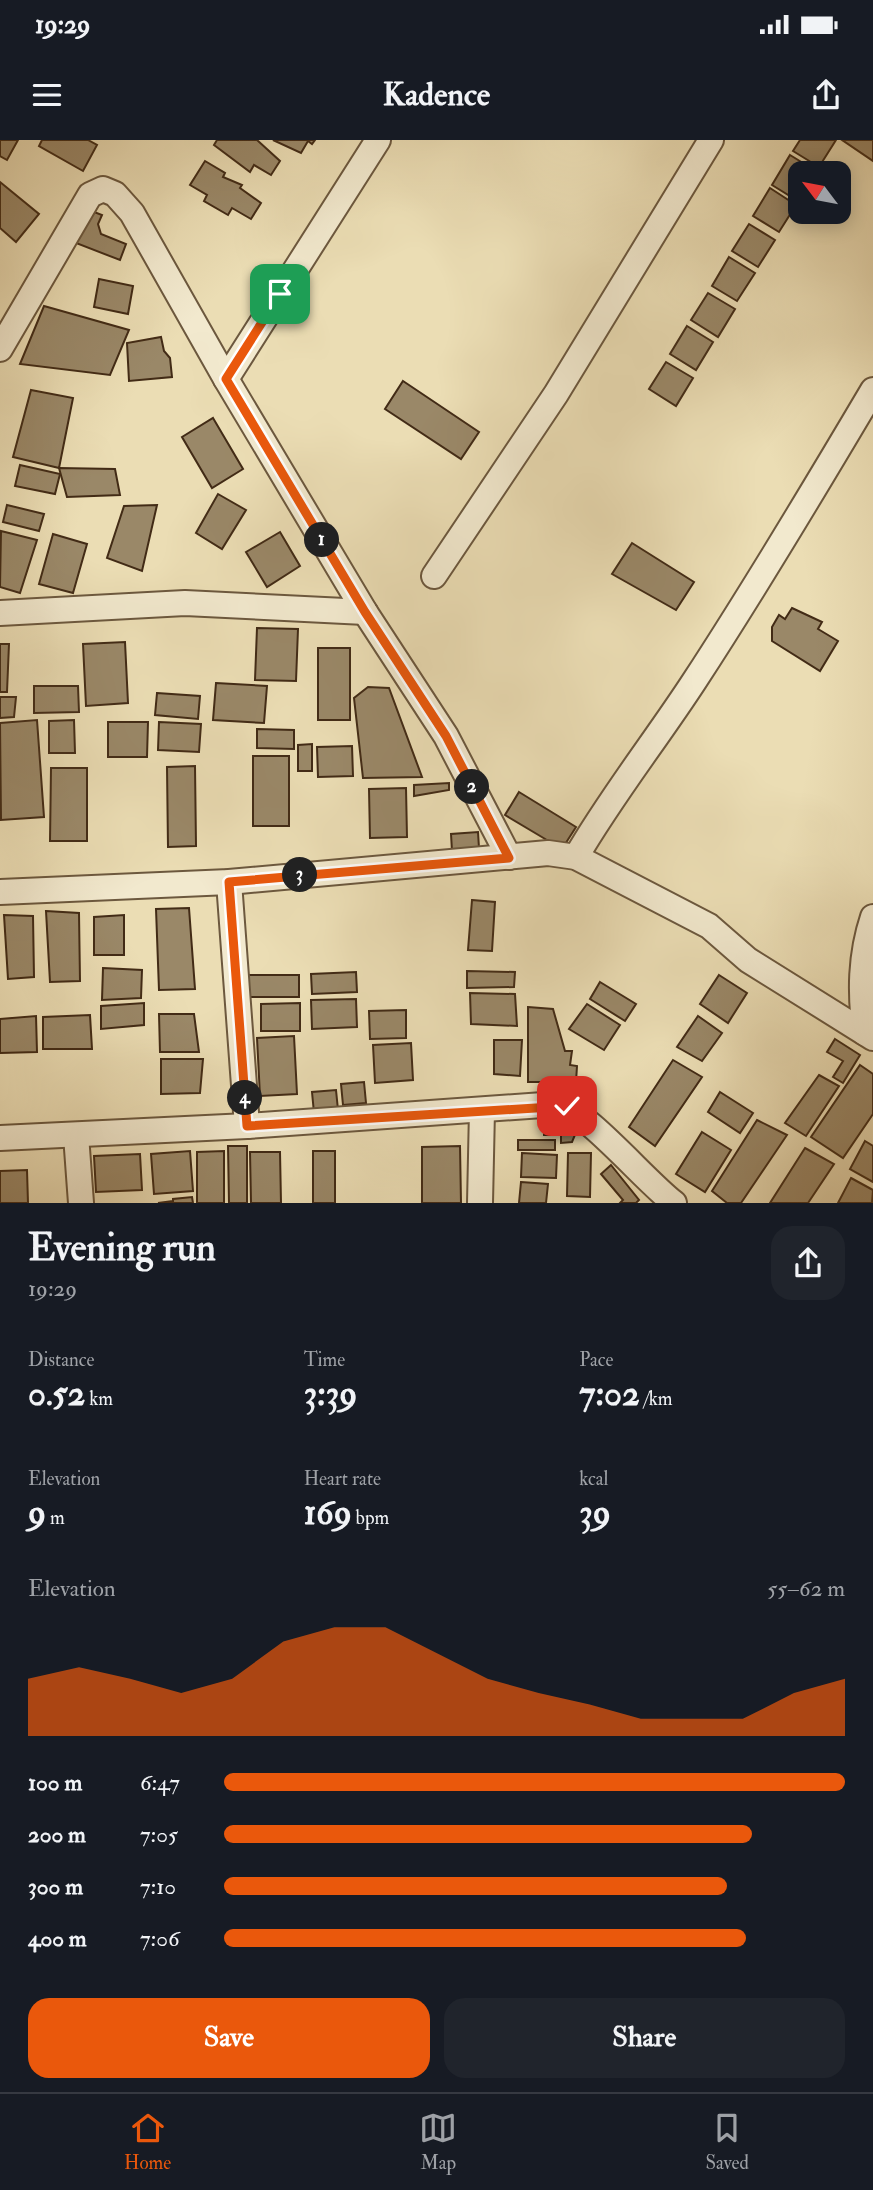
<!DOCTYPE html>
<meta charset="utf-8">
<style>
body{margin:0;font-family:"IM FELL Double Pica",serif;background:#20242c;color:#f1f3f6;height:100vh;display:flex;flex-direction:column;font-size:26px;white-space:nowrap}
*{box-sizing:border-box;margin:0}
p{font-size:23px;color:#9ea1a6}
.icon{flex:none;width:38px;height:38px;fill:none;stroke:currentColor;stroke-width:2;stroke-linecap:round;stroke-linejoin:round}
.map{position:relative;height:1063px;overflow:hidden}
.drawer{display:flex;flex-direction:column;background:#171b24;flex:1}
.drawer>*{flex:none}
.needle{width:46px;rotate:302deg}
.buttons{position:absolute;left:788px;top:21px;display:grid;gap:14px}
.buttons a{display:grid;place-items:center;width:63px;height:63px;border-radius:14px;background:#171b24;box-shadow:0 4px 18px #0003;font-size:35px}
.pin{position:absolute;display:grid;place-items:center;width:60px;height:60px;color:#fff;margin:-30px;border-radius:14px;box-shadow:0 4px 10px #0006}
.km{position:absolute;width:35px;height:35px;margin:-18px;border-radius:50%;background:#222;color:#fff;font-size:19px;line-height:35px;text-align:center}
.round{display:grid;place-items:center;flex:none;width:74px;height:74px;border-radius:21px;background:#20242c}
.overview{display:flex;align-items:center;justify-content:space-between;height:119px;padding:0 28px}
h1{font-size:38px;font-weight:700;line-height:52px}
.figures{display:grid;grid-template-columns:repeat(3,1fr);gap:10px;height:119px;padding:7px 28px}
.figures div{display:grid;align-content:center}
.figures b{font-size:35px;font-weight:700}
.figures small{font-size:19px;font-weight:400}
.figures p{font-size:19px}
.chart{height:196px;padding:14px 28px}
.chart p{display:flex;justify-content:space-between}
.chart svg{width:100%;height:126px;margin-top:7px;fill:#ea580c;opacity:.7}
.action{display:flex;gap:14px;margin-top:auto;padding:14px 28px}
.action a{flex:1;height:80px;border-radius:21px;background:#ea580c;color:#fff;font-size:28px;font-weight:700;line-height:80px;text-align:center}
.action a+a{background:#20242c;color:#f1f3f6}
ul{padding:0 28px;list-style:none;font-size:23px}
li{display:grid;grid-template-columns:112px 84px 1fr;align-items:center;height:52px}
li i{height:18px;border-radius:9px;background:#ea580c}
.status{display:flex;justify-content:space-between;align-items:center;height:49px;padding:0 35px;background:#171b24;direction:ltr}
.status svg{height:19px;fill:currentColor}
header{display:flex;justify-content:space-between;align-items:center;height:91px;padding:0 28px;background:#171b24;font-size:32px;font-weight:700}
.tabs{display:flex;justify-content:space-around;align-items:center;height:98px;border-top:2px solid #363941;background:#171b24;font-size:19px;color:#9ea1a6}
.tabs a{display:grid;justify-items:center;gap:4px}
.tabs .current{color:#ea580c}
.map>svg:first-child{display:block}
.building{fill:#9a8868;stroke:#422b16;stroke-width:2}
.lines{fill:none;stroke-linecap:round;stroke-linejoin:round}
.minor-casing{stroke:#6c583e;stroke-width:28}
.minor{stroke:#f2e9ce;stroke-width:24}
.route-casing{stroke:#fff;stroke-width:14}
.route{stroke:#ea580c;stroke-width:9}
</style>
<div class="status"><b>19:29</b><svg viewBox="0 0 49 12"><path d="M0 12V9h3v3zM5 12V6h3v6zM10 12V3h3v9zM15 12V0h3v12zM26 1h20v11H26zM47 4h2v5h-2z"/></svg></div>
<header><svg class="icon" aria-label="menu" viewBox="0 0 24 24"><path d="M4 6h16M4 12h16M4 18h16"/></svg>Kadence<svg class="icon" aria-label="share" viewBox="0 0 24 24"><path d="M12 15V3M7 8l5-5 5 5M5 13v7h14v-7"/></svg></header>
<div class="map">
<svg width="873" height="1063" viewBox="0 0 873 1063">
<rect width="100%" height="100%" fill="#ebddb4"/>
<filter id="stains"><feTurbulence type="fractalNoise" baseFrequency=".00286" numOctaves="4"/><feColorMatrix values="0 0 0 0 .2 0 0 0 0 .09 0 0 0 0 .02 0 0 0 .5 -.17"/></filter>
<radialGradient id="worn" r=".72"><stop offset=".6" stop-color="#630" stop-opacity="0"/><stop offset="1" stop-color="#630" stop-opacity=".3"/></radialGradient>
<!-- building -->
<g class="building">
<path d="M0 0H18L7 20 0 16Z"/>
<path d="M42 0H88L97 5 83 31 39 6Z"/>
<path d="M217 0H257L280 21 271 35 254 25 250 32 214 5Z"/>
<path d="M273 0H315L312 4 308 1 301 13Z"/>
<path d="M800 0H836L819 27 793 11Z"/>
<path d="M842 0H873V21Z"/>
<path d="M790 15 816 31 800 33 798 61 772 45Z"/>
<path d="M205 21 225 33 223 37 242 45 240 48 261 63 251 79 232 68 228 75 204 61 207 55 190 45Z"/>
<path d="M0 42 39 74 16 102 0 88Z"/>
<path d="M770 48 796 65 779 92 753 76Z"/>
<path d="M89 70 102 75 98 84 101 94 126 104 120 120 76 103Z"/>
<path d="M749 84 775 100 758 127 732 111Z"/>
<path d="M729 117 755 133 737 161 712 146Z"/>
<path d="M99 139 133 146 128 174 94 167Z"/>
<path d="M708 153 735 169 718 197 691 180Z"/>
<path d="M44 166 129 190 110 235 20 224Z"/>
<path d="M687 186 713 202 696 230 670 214Z"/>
<path d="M161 197 164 211 170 218 172 237 129 241 127 203Z"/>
<path d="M666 222 693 238 676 266 649 249Z"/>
<path d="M403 241 479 292 461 319 385 269Z"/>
<path d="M31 250 73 258 59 328 13 317Z"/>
<path d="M213 278 243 329 212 348 182 297Z"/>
<path d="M20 325 60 334 55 354 15 346Z"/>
<path d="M59 328 115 329 120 355 67 357Z"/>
<path d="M218 354 246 370 222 409 196 393Z"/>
<path d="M7 365 44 374 39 391 3 382Z"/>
<path d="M157 365 142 431 107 418 124 366Z"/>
<path d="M1 391 37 400 20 453 0 447Z"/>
<path d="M280 392 300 426 267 447 246 412Z"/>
<path d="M53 394 87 404 73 453 39 444Z"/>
<path d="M632 403 694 442 676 470 612 434Z"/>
<path d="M792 468 822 482 818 489 838 501 820 531 772 501V487L779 475 785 479Z"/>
<path d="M257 488 298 489 296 541 255 540Z"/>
<path d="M125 502 128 563 86 566 83 504Z"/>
<path d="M0 504H9L7 552H0Z"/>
<rect x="318" y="508" width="32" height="72"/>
<path d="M216 543 267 546 264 583 213 580Z"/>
<path d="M34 546H78L79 572 34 573Z"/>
<path d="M368 547 389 548 422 637 363 638 354 558Z"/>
<path d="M157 553 200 556 198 579 155 575Z"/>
<path d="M0 557H16L14 577 0 578Z"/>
<path d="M37 580 44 677 1 680 0 583Z"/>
<path d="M74 580 75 613H49V581Z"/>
<path d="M108 582H148L147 617H108Z"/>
<path d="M159 582 201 584 199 612 158 610Z"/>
<path d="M257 589 294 590V609L257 608Z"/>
<path d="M312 604V631H298V605Z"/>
<path d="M352 606 353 636 318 637 317 607Z"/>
<rect x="253" y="616" width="36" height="70"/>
<path d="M195 626 196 706 168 707 167 627Z"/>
<path d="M51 628H87V701H50Z"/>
<path d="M449 643V650L414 656V645Z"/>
<path d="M406 648 407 697 370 698 369 649Z"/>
<path d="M519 652 576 687 562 709 505 675Z"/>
<path d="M478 692 479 708 452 711 451 694Z"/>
<path d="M472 760 495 762 492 811 468 810Z"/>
<path d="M189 768 195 849 159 850 156 769Z"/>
<path d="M46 771 79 773 80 841 50 842Z"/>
<path d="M4 775 33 776 34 837 8 839Z"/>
<path d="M124 775V815H94V777Z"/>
<path d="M103 828 142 830 141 858 102 860Z"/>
<path d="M467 831 515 832 514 847 467 848Z"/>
<path d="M356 832 357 852 312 854 311 834Z"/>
<rect x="249" y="835" width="50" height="22"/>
<path d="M719 835 747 853 728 883 700 864Z"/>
<path d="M600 842 636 864 625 881 590 859Z"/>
<path d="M470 853 515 854 517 886 471 884Z"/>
<path d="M356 859 357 887 312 889 311 860Z"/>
<path d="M144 863V885L101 889V866Z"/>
<path d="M300 863V891H261V864Z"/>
<path d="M587 864 620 885 604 910 569 889Z"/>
<path d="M528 867 553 869 565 911H572L570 925 577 926 576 942H528Z"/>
<path d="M406 870V898L370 899 369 871Z"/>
<path d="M159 874H194L199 912H160Z"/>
<path d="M90 875 92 909H43V877Z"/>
<path d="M36 876 37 912 0 913V879Z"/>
<path d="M698 876 722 893 702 921 677 907Z"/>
<path d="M294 896 297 954 260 956 257 898Z"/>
<path d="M835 899 860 915 843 943 833 937 843 921 827 912Z"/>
<path d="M494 900H522L520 936 494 934Z"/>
<path d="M411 903 413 940 375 943 373 905Z"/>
<path d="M161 919H203L200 953 161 954Z"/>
<path d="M673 920 702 937 655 1006 629 987Z"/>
<path d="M860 925 873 934V974L843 1018 811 997Z"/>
<path d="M819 935 839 946 806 996 785 983Z"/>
<path d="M364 942 366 963 343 965 341 944Z"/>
<path d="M336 950 338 970 314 973 312 952Z"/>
<path d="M720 952 753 973 740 993 708 972Z"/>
<path d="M757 980 787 995 741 1063H727L712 1051Z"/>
<path d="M564 982 577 990 572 1002 561 1003V995H544V983Z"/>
<path d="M702 992 731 1010 705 1052 676 1034Z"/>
<rect x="518" y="1000" width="37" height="10"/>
<path d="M865 1001 873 1006V1042L850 1029Z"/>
<path d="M228 1006H247V1063H229Z"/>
<path d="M460 1006 461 1063H422V1007Z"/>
<path d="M805 1008 834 1024 808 1063H770Z"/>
<path d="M190 1011 193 1051 154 1054 151 1014Z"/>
<path d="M224 1011V1063H197V1012Z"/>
<rect x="313" y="1011" width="22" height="52"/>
<path d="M250 1012H280L281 1063H251Z"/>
<path d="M522 1013 557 1015 556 1038 521 1037Z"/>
<path d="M568 1013H591L590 1057 567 1056Z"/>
<path d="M140 1014 142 1050 96 1052 94 1016Z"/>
<path d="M611 1025 639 1060 636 1063H620L623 1060 601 1034Z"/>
<path d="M27 1030 28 1063H0V1031Z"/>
<path d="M851 1038 873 1050 872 1063H838Z"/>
<path d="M521 1042 548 1044 546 1063H519Z"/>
<path d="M192 1057 193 1063H158L173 1061V1059Z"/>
</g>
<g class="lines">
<!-- minor casing -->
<g class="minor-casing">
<g id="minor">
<path d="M0 209 90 55 103 49 115 54 132 73 226 239 365 472 446 596 509 717"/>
<path d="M226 239 378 0"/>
<path d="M434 436 556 254 711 0"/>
<path d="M0 473 185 463 365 472"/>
<path d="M576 717C612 655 656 600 695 540 757 445 815 348 873 250"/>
<path d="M229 742 247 986"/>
<path d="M0 752 229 742 548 713 576 717 709 786 748 820 873 898"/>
<path d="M865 893C860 853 860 816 873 777"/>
<path d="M76 995 81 1063"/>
<path d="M0 998 247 986 557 964C585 969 645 1041 674 1063"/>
<path d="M480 1063 482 970"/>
</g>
</g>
<!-- minor -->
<use href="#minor" class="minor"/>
</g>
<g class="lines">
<!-- route casing -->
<g class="route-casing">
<path id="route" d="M280 154 226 239 365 472 446 596 509 718 229 742 247 986 567 966"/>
</g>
<!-- route -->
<use href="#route" class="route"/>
</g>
<rect width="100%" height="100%" filter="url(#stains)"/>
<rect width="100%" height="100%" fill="url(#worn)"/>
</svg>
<div class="buttons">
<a><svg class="needle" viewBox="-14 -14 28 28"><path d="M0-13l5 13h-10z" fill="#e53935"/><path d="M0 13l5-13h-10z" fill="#9ea1a6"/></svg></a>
</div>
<div class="pin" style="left:280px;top:154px;background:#1e9e55"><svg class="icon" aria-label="arrive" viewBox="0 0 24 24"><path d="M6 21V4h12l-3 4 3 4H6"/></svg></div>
<div class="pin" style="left:567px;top:966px;background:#d93025"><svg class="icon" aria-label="check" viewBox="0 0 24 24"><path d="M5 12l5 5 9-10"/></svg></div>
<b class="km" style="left:322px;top:400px">1</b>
<b class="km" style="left:472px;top:647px">2</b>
<b class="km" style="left:300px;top:735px">3</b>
<b class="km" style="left:245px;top:958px">4</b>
</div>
<section class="drawer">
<div class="overview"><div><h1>Evening run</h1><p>19:29</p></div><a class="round"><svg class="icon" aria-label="share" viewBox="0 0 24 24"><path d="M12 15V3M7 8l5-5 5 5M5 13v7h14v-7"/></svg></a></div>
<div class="figures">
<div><p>Distance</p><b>0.52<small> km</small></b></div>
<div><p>Time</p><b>3:39</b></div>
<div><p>Pace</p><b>7:02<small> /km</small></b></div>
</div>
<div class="figures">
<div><p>Elevation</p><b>9<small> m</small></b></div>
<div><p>Heart rate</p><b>169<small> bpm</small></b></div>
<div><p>kcal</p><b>39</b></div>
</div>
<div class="chart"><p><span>Elevation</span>55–62 m</p>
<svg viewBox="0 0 160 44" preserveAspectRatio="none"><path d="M0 44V24L10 20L20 24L30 29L40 24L50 11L60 6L70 6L80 15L90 24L100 29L110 33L120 38L130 38L140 38L150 29L160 24V44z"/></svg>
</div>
<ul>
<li><b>100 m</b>6:47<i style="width:100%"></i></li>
<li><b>200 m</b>7:05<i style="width:85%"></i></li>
<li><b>300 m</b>7:10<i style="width:81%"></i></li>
<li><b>400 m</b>7:06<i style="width:84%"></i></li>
</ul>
<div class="action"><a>Save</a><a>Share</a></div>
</section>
<nav class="tabs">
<a class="current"><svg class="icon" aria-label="home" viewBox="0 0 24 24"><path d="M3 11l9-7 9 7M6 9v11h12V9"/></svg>Home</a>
<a><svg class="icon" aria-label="map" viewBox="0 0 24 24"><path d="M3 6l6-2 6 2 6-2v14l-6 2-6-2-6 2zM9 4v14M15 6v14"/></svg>Map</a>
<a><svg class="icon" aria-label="saved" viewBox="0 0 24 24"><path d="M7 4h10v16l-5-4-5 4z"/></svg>Saved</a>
</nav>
